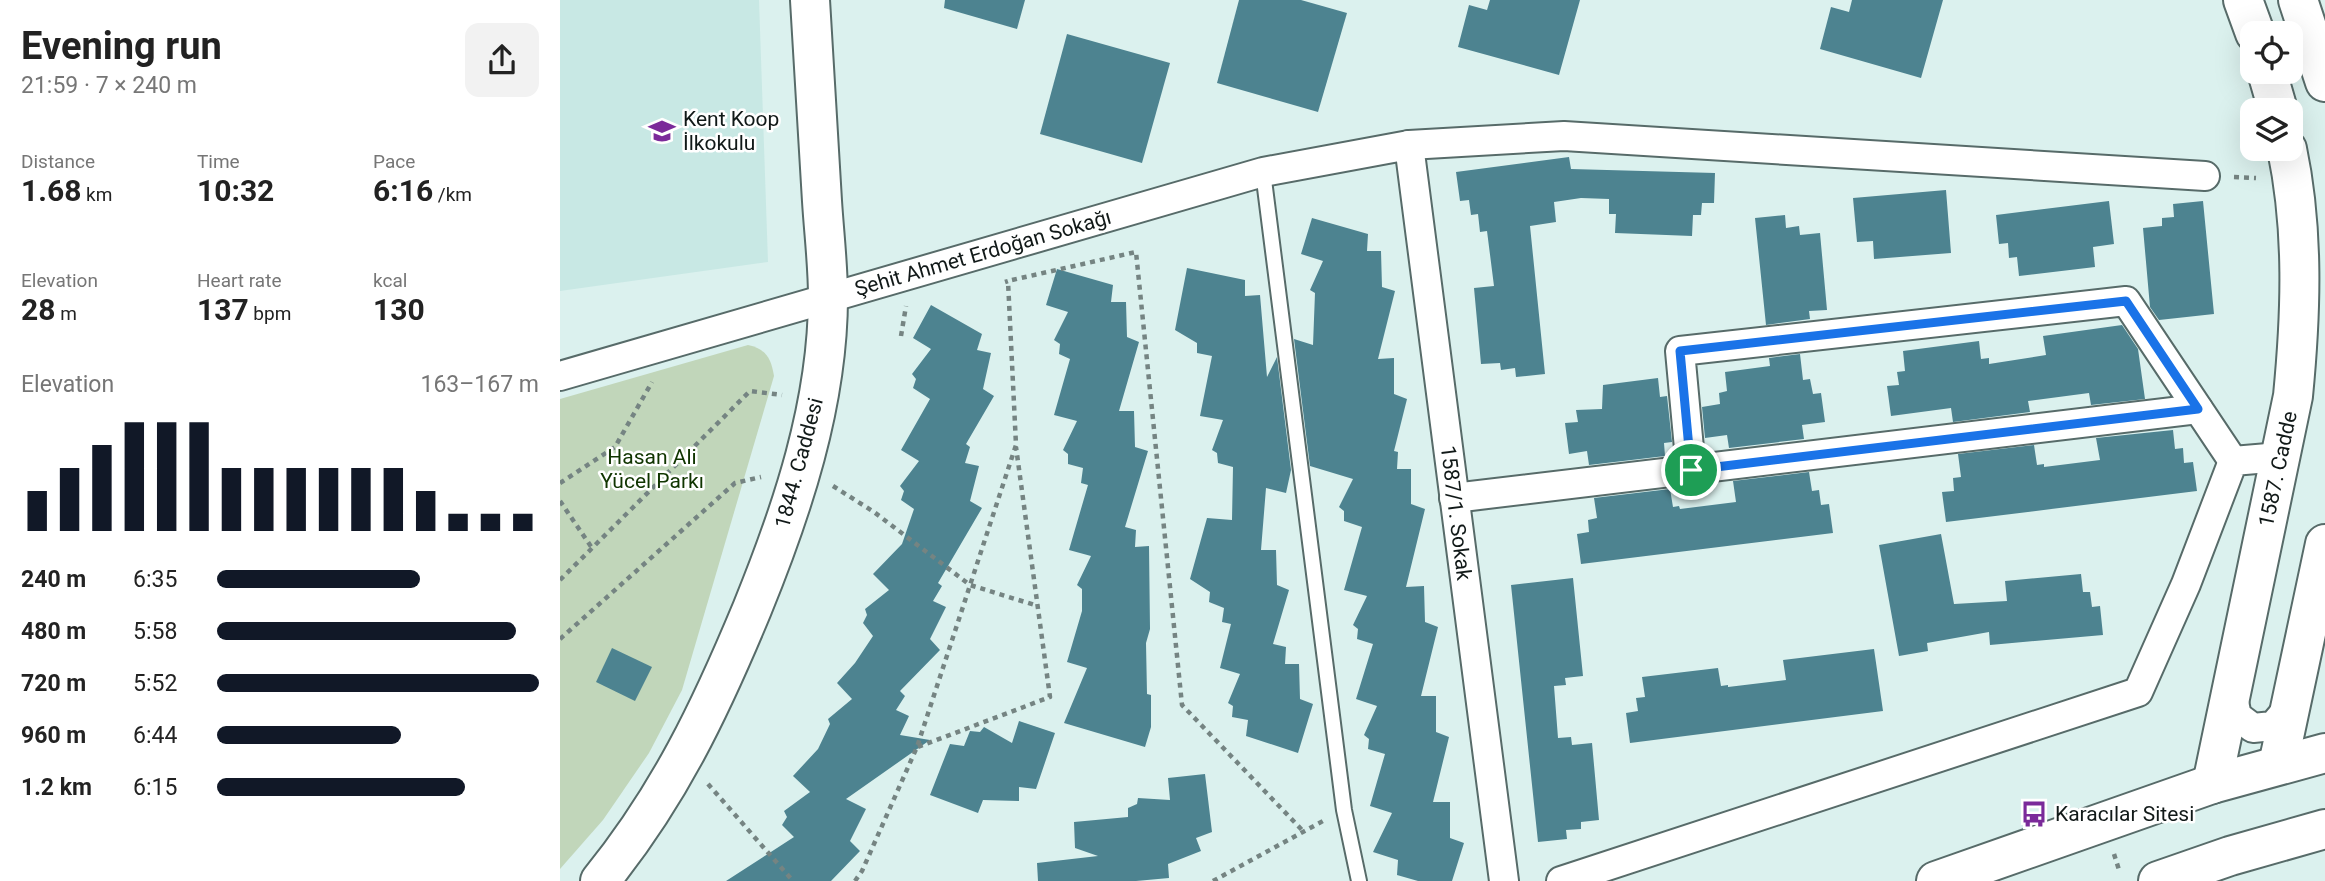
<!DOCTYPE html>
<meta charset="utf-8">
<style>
body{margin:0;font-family:Roboto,sans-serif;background:#f2f2f2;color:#222;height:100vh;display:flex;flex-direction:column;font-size:26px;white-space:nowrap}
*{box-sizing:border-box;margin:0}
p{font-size:23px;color:#767676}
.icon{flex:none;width:38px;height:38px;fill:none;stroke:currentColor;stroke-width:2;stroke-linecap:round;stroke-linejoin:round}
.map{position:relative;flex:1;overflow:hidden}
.side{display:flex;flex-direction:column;background:#fff;width:560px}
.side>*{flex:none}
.fabs{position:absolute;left:1680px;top:21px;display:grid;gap:14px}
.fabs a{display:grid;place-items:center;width:63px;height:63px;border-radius:14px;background:#fff;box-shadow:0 7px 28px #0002;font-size:35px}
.pin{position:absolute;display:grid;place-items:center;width:60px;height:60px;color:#fff;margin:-30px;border:4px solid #fff;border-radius:50%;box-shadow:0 2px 7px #0007}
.round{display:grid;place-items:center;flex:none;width:74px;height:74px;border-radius:14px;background:#f2f2f2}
.headline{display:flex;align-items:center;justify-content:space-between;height:119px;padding:0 21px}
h1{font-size:38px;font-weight:700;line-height:52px}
.metrics{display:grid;grid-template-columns:repeat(3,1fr);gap:10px;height:119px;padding:7px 21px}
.metrics div{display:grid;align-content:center}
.metrics b{font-size:30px;font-weight:700}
.metrics small{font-size:19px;font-weight:400}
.metrics p{font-size:19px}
.chart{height:196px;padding:14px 21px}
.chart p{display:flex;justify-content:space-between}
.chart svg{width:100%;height:126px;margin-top:7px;stroke:#111827;stroke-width:6}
ul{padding:0 21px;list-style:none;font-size:23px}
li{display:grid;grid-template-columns:112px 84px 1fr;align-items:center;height:52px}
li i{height:18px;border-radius:9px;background:#111827}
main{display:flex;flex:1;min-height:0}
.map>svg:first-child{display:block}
.built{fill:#c8e8e4}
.green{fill:#c1d6ba}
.building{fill:#4d8390}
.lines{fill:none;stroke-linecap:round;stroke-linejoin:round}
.lane-casing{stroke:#576b69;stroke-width:18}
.street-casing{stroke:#576b69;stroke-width:32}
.secondary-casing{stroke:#576b69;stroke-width:42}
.primary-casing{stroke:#576b69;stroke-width:42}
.path{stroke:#758482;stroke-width:4.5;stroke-dasharray:5 5;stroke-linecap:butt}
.lane{stroke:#fff;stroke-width:14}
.street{stroke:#fff;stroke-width:28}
.secondary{stroke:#fff;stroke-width:38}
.primary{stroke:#fff;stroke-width:38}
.route-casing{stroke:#fff;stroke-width:14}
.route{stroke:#1a73e8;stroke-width:9}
.labels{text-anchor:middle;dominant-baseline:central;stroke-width:5;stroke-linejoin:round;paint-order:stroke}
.poi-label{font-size:21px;fill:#111918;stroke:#fff;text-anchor:start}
.street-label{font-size:21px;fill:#111918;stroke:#fff}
.park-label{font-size:21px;fill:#103500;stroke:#fff}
</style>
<main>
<section class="side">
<div class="headline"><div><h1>Evening run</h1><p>21:59 · 7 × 240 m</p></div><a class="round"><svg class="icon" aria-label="share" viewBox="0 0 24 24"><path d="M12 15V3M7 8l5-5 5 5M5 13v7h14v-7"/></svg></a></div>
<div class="metrics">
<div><p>Distance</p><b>1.68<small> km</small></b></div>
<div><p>Time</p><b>10:32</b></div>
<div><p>Pace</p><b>6:16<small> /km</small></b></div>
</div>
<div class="metrics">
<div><p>Elevation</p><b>28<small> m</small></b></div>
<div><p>Heart rate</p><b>137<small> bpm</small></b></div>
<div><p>kcal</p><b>130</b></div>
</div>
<div class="chart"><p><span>Elevation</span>163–167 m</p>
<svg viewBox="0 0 160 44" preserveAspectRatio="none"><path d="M5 44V30M15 44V22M25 44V14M35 44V6M45 44V6M55 44V6M65 44V22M75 44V22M85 44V22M95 44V22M105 44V22M115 44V22M125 44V30M135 44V38M145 44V38M155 44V38"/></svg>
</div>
<ul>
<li><b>240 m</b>6:35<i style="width:63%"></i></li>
<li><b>480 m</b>5:58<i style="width:93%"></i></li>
<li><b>720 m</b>5:52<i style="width:100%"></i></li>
<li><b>960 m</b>6:44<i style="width:57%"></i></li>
<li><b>1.2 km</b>6:15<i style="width:77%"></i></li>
</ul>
</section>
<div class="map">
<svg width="1765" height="881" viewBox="0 0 1765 881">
<rect width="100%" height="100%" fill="#dbf1ee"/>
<!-- built -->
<path class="built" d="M0 0H199L208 262 0 291Z"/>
<!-- green -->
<path class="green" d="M188 345C206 349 211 358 214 376L122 690 89 753 43 820 0 869V399Z"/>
<!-- building -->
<g class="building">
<path d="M385 0H465L457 29 384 8Z"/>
<path d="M679 0H741L787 13 758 112 657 83Z"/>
<path d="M930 0H1020L999 75 898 47 909 5 927 10Z"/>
<path d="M1292 0H1383L1361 78 1260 49 1271 7 1289 12Z"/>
<path d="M507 34 610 63 582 163 480 134Z"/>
<path d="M1009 157 1011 169 1155 173 1154 203H1142L1141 215H1133L1132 236 1055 233 1056 214H1049V199L1021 198 994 202 996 222 970 226 985 374 956 377 955 368 941 370 940 363 921 364 914 288 934 286 927 231 920 232 918 214 911 215 909 200 900 201 896 172Z"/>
<path d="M1386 190 1391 253 1314 259 1313 241 1297 242 1293 198Z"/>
<path d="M1549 201 1554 244 1533 247 1535 267 1459 276 1457 257 1449 258 1448 243 1439 244 1436 215Z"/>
<path d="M1643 201 1654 314 1599 320 1590 307 1583 228 1602 226V218L1614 217 1613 204Z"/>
<path d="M1225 215 1226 228 1239 226 1240 235 1260 233 1267 310 1249 311 1250 319 1206 325 1195 218Z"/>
<path d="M752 218 808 234 807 251H821L822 287 835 291 818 359 834 358V394L847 399 834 451 838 452 837 469H851V504L865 509 846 587 864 586 865 622 878 627 861 696H876V732L889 737 873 802H890V838L904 843 892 881H858L837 875 838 860 813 852 832 813 810 806 825 754 808 749 809 739 804 735 817 706 796 699 813 644 797 639 798 629 793 625 807 596 784 590 802 527 784 521V511L779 507 793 479 750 466 734 339 753 345 755 293 750 290 763 261 741 254Z"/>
<path d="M627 268 685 280V296L700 295 707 377 717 357 731 470 726 493 706 488 701 550H716L717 585 729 590 713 644 726 647 725 664H739L740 699 753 704 738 753 686 736 688 720 672 717 673 706 668 703 680 674 660 668 671 624 662 622 664 608 649 602 650 592 630 579 647 518 672 520 673 467 658 463 657 453 652 450 663 420 640 416 652 356 637 353V343L615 330Z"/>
<path d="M497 269 553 285 551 302H566L567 337 579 342 559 411H574L575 447 588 451 565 527 576 530 575 547 589 546 590 629 586 643 587 694 591 695V727L585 747 504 723 527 668 507 662 522 611V589L517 585 531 556 509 550 528 485 521 483 523 468 508 464V454L503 450 517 421 494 415 510 359 499 354 500 344 494 340 508 312 486 305Z"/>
<path d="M371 305 422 334 417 350 431 353 423 389 434 396 406 444 410 447 405 463 419 466 410 501 422 508 378 583 382 586 373 601 386 607 370 639 380 650 340 691 345 696 336 710 349 716 340 735 370 740 286 799 306 809 290 841 300 851 271 881H166L234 837 222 825 227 817 224 811 250 792 233 776 258 749 270 724 268 719 292 699 277 683 295 663 313 636 303 623 307 615 305 609 329 590 313 574 342 544 354 509 341 500 344 491 340 486 359 461 341 450 370 399 353 388 356 379 352 374 371 349 353 338Z"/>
<path d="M1562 325 1578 349 1585 399 1531 405 1529 393 1468 401 1470 412 1393 422 1391 408 1331 416 1327 386 1339 385 1337 372 1345 371 1343 351 1419 341 1421 359 1429 358V364L1486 355 1483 336Z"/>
<path d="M1240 354 1243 380 1250 379 1253 394 1261 393 1265 422 1242 425 1244 439 1169 448 1167 435 1145 438 1142 407 1160 404 1159 393 1167 391 1165 372 1210 366 1209 358Z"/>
<path d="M1098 378 1100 397 1107 396 1112 442 1104 443 1105 456 1029 465 1027 451 1009 454 1005 423 1018 422 1016 410 1042 409 1043 385Z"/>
<path d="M1613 430 1615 449 1623 448 1624 463 1633 462 1637 491 1386 522 1382 492 1394 491 1393 478 1401 477 1398 454 1474 445 1477 465 1484 464V467L1540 460 1536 438Z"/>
<path d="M1249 472 1252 491 1259 490 1261 505 1269 504 1273 533 1021 564 1017 534 1029 532 1028 520 1037 518 1034 498 1110 489 1113 507 1119 506 1120 509 1176 502 1173 481Z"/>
<path d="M1381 534 1394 604 1447 601 1445 581 1521 574 1523 592H1530L1532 607 1540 606 1543 635 1430 645 1429 632 1367 643 1368 651 1339 656 1319 545Z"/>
<path d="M1013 578 1023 676 1005 678 1006 685 994 686 998 738 1011 737 1012 745 1032 743 1039 820 1021 822V829L1006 830 1007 839 978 842 951 585Z"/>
<path d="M52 648 92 667 75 701 36 682Z"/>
<path d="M1314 649 1323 711 1070 743 1066 713 1078 711 1076 698 1085 697 1082 677 1158 668 1161 686 1168 685V687L1226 680 1223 660Z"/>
<path d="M459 721 495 733 476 789 459 787V801L423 800 418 813 370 795 390 744 404 746 410 731 420 732 424 727 452 743Z"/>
<path d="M645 774 652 832 636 838 641 851 608 864 609 878 576 881H478L477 863 538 856 515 848 514 822 568 817V808L577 804 578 798 610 800 608 778Z"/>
</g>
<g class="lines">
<!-- lane casing -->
<g class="lane-casing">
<path id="lane" d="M703 172 784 810 799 881"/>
</g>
<!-- street casing -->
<g class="street-casing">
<g id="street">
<path d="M849 145 944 881"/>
<path d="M0 376 703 172 849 145 1004 136 1645 176"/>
<path d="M1131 470 1120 351 1566 301 1673 461"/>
<path d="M894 498 1638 409"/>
<path d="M1672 693 1677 716 1693 728 1713 726 1731 705"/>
<path d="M1001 881 1578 692 1626 584 1673 461 1720 457"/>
</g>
</g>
<!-- secondary casing -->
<g class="secondary-casing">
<g id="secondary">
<path d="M1683 0 1695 33"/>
<path d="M1738 0 1765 82"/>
<path d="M1707 72 1718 110"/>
<path d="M1718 765 1765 544"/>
<path d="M1652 784 1733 396C1741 314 1744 230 1727 149"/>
<path d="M40 881C109 796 150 710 192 609 232 511 268 404 268 297 268 265 264 233 262 201 258 134 254 67 250 0"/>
</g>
</g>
<!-- primary casing -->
<g class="primary-casing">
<g id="primary">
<path d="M1376 881 1652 784 1765 753"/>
<path d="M1598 881 1670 856 1765 829"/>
</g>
</g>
<!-- path -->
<g class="path">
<path d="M1674 177 1696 178"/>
<path d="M452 280 576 252 622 705 744 832"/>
<path d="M341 336 346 306"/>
<path d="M0 483 55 447 92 382"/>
<path d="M273 486 314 512 410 585 478 606"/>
<path d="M0 501 32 548"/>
<path d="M0 580 190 391 222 395"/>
<path d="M0 639 175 483 201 477"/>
<path d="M358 747 490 697 456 447"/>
<path d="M148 784 233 881"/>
<path d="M1554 854 1560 873"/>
<path d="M295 881 302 871 357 747 456 445 448 281 445 282"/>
<path d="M653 881 763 821"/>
</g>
<!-- lane -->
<use href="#lane" class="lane"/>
<!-- street -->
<use href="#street" class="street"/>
<!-- secondary -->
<use href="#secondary" class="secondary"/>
<!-- primary -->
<use href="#primary" class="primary"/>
</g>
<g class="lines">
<!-- route casing -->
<g class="route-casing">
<path id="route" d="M1566 301 1638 409 1131 470 1120 351Z"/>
</g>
<!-- route -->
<use href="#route" class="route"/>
</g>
<!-- icons -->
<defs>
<g id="school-bare" transform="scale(2.1)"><path d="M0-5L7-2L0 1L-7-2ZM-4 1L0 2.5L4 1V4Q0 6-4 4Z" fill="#7b2a9a" stroke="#fff" stroke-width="2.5" paint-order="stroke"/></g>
<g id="bus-bare" transform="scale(2.1)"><path d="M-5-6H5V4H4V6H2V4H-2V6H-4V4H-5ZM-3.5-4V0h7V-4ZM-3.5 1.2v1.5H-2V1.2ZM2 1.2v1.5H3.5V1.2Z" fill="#7b2a9a" stroke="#fff" stroke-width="2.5" paint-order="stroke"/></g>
</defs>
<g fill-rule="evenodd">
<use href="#school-bare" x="102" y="131"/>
<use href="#bus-bare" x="1474" y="814"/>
</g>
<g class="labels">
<!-- poi labels -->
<g class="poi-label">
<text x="123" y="119">Kent Koop<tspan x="123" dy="24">İlkokulu</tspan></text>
<text x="1495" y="814">Karacılar Sitesi</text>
</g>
<!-- street labels -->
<g class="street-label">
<text transform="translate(423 253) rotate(-16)">Şehit Ahmet Erdoğan Sokağı</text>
<text transform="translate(239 463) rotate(-75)">1844. Caddesi</text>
<text transform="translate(1718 469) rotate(-78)">1587. Cadde</text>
<text transform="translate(896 513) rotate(83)">1587/1. Sokak</text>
</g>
<!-- park labels -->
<g class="park-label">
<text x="92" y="457">Hasan Ali<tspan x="92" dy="24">Yücel Parkı</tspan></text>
</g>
</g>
</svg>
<div class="fabs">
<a><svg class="icon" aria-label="locate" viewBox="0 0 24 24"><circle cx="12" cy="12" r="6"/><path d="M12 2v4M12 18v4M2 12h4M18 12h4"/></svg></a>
<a><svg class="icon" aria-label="layers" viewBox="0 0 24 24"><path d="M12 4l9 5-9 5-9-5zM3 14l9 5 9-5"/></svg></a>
</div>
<div class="pin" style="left:1131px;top:470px;background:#1e9e55"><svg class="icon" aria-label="arrive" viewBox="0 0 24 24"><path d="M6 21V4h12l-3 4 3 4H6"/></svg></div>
</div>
</main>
